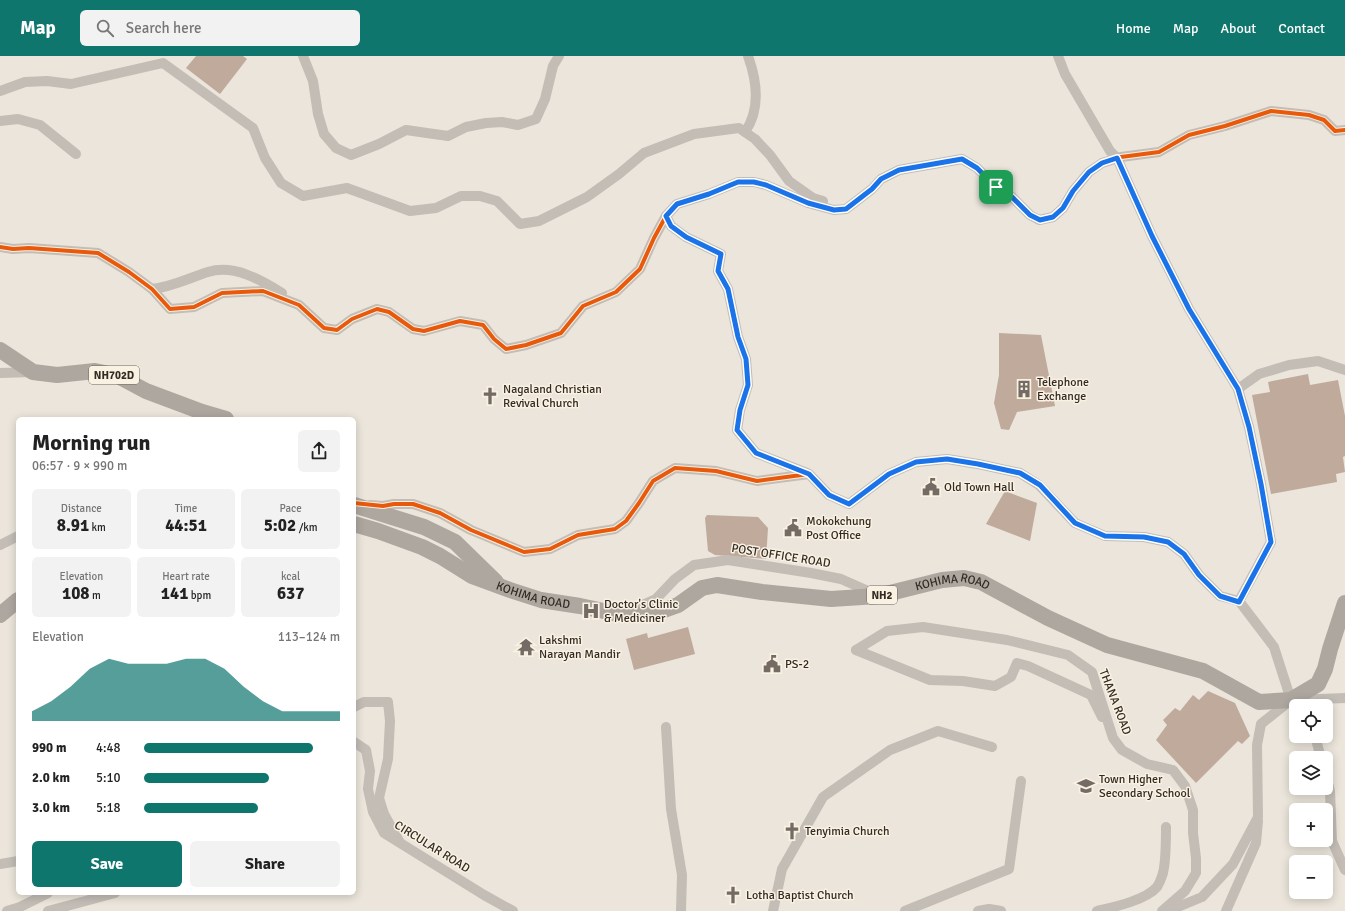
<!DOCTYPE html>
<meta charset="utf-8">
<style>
body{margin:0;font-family:Signika,sans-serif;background:#f2f2f2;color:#222;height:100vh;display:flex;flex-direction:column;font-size:15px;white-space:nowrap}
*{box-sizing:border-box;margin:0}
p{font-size:13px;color:#767676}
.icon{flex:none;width:22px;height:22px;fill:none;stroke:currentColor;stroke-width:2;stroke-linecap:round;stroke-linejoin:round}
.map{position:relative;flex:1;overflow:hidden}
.panel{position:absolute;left:16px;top:361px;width:340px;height:478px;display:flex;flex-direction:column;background:#fff;border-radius:6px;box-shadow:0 2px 10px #0003}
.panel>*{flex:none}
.fabs{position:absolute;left:1289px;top:643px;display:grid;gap:8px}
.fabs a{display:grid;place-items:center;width:44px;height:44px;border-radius:6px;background:#fff;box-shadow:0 2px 10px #0003;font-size:20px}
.pin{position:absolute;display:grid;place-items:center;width:34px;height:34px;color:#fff;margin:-17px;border-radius:8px;box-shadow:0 2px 6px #0006}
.round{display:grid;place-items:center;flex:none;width:42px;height:42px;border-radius:6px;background:#f2f2f2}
.overview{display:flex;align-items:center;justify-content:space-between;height:68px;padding:0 16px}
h1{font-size:22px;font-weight:700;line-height:30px}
.stats{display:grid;grid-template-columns:repeat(3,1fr);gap:6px;height:68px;padding:4px 16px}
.stats div{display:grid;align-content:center;border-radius:6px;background:#f2f2f2;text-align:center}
.stats b{font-size:17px;font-weight:700}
.stats small{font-size:11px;font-weight:400}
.stats p{font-size:11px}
.chart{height:112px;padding:8px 16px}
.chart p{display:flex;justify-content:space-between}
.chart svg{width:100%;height:72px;margin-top:4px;fill:#0f766e;opacity:.7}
.button{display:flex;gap:8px;margin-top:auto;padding:8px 16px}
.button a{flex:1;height:46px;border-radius:6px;background:#0f766e;color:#fff;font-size:16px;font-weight:700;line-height:46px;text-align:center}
.button a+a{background:#f2f2f2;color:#222}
ul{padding:0 16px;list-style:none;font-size:13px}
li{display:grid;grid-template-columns:64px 48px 1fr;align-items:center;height:30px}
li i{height:10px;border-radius:5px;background:#0f766e}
header{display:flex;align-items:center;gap:24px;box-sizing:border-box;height:56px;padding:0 20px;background:#0f766e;color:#fff}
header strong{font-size:19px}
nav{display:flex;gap:22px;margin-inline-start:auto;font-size:14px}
.search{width:280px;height:36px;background:#f2f2f2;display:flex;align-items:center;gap:10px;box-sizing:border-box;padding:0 14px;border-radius:6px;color:#767676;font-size:15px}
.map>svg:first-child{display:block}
.building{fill:#bfaa9c}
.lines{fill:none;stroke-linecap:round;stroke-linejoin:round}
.minor{stroke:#c3bdb6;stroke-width:10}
.trunk{stroke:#aea7a0;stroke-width:16}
.cycleway-casing{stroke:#f9f1e1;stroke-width:6}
.cycleway{stroke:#e8590c;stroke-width:4}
.route-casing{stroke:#fff;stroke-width:8}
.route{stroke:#1a73e8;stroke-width:5}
.labels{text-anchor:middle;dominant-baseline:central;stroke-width:3;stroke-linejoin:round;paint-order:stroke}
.shield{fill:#f9f1e1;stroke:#6e665d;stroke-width:1}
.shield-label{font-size:11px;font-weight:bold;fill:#332a24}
.poi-label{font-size:12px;fill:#332a24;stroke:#f9f1e1;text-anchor:start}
.street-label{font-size:12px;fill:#332a24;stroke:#f9f1e1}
</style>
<header>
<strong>Map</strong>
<div class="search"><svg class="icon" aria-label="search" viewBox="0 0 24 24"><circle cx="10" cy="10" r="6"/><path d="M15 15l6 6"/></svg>Search here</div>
<nav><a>Home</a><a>Map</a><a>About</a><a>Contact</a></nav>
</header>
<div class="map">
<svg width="1345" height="855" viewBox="0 0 1345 855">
<rect width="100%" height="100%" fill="#ebe5db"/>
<!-- building -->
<g class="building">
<path d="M196 0H243L247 3 220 38 186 12Z"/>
<path d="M999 277 1041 279 1055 350 1017 356 1009 374 1001 373 994 347 999 319Z"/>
<path d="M1308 318 1310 329 1338 324 1345 360V400L1343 401 1345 416 1336 418 1337 426 1271 438 1252 339 1270 336 1268 326Z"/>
<path d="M1005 435 1037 447 1030 485 986 468Z"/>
<path d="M707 459 758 461 768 472 766 503 715 499 708 495 705 462Z"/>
<path d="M688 571 695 598 634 614 626 583 647 577 648 582Z"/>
<path d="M1208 635 1235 647 1250 680 1242 688 1238 685 1196 727 1156 684 1167 669 1163 664 1175 652 1180 655 1193 639 1199 644Z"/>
</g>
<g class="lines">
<!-- minor -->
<g class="minor">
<path d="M303 0 313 25 318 58 324 78 336 92 351 99 379 88 406 74 448 80 466 71 486 67 502 66 518 69 536 63 545 43 553 10 559 0"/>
<path d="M1058 0 1065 18 1110 95 1117 102 1152 180 1189 253 1238 333"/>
<path d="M0 35 25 26 47 25 71 28 163 7 253 72 265 102 281 127 303 140 347 132 410 155 436 152 461 140H480L497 145 520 168 539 165 587 141 619 118 644 97 694 78 739 72 755 83 770 99 789 125 813 142 823 145"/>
<path d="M0 65 18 63 40 69 76 98"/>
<path d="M745 76C761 53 757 25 748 0"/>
<path d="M666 160 671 170 686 181 721 198 718 215 728 233 738 281 746 303 748 329 740 354 737 374 756 397 807 417"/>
<path d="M0 191 13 193 29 192 98 197 129 216 152 233 170 253 194 251 222 237 263 235 299 249 324 272 337 274 352 263 377 253 389 256 413 273 424 275 460 265 483 269 494 283 506 293 526 289 561 277 583 250 616 236 640 213 654 182 666 160 677 148 709 138 738 126H754L766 129 808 147 834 154 846 153 872 133 881 123 899 114 962 103 977 112 996 131 1012 141 1030 159 1039 164 1053 161 1063 152 1073 135 1089 116 1102 107 1121 101 1159 96 1189 79 1225 70 1271 55 1309 59 1324 64 1335 75 1345 74"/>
<path d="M152 233C172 231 189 222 208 216 234 208 261 224 282 237"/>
<path d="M0 317 33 316"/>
<path d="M370 449 383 450 394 448H413L440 457 471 474 524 496 550 493 578 479 615 473 626 465 639 447 653 425 675 412 716 415 757 425 809 418 829 439 849 448 889 418 916 406 947 403 978 408 1020 417 1039 429 1075 467 1105 480 1144 481 1168 486 1184 498 1199 519 1220 540 1239 545"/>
<path d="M0 489 18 480"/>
<path d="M617 551 640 550 656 543 675 523 694 509 728 504 811 517 841 523 875 538"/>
<path d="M856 594 887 575 923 571 1007 584 1068 599 1092 616 1113 682 1122 694 1147 708 1173 714 1185 730 1193 754V777L1196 802V817L1185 835 1162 855"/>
<path d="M856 594 930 624 963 625 995 630 1011 621 1017 607 1028 610 1091 639 1102 661"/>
<path d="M1295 644 1345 642"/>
<path d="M354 651 364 646H388L390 665 388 703 379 742 384 758 399 785"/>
<path d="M1296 652 1291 644 1274 591 1239 545 1271 486 1261 428 1249 371 1238 333 1259 318 1289 309 1318 305 1345 314"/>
<path d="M666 671 671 753 682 819 681 855"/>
<path d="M1315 680 1321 702"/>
<path d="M354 686 366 694 370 715 368 733 373 756 384 777 484 839 513 855"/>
<path d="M1326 720 1330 735 1332 785 1345 814"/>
<path d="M0 808 18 805"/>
<path d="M7 855 20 851 48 837"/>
<path d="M48 855 115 837"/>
<path d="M773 855 782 813 823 741 890 694 938 675 992 691"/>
<path d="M905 855 1009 813 1021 725"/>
<path d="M978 855 989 853 1001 855"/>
<path d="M1097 855C1114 851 1146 844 1157 831 1159 828 1161 823 1162 820 1166 810 1166 783 1166 771"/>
<path d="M1168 855 1202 841 1233 808 1258 761 1257 689 1261 668 1291 644"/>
<path d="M1226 855 1256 787 1258 765"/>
</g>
<!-- trunk -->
<g class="trunk">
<path d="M0 294 33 316 57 319 95 315 118 320 146 335 202 356 226 363"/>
<path d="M354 449 424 471 455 486 496 526"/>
<path id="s1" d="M354 468 378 475 422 491 440 500 472 520 510 534 541 544 580 550 618 558 650 559 678 549 702 532 717 529 762 536 831 543 878 540 942 524 964 522 981 526 1048 562 1107 589 1203 615 1259 646 1291 644 1318 628 1325 613 1330 593 1345 547"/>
<path d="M0 559 18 544"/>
</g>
<!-- cycleway casing -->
<g class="cycleway-casing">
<g id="cycleway">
<path d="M0 191 13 193 29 192 98 197 129 216 152 233 170 253 194 251 222 237 263 235 299 249 324 272 337 274 352 263 377 253 389 256 413 273 424 275 460 265 483 269 494 283 506 293 526 289 561 277 583 250 616 236 640 213 654 182 666 160 677 148 709 138 738 126H754L766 129 808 147 834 154 846 153 872 133 881 123 899 114 962 103 977 112 996 131 1012 141 1030 159 1039 164 1053 161 1063 152 1073 135 1089 116 1102 107 1121 101 1159 96 1189 79 1225 70 1271 55 1309 59 1324 64 1335 75 1345 74"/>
<path d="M354 447 383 450 394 448H413L440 457 471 474 524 496 550 493 578 479 615 473 626 465 639 447 653 425 675 412 716 415 757 425 809 418 829 439 849 448 889 418 916 406 947 403 978 408 1020 417 1039 429 1075 467 1105 480 1144 481 1168 486 1184 498 1199 519 1220 540 1239 545"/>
</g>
</g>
<!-- cycleway -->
<use href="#cycleway" class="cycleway"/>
</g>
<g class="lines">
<!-- route casing -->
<g class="route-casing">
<path id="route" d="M1117 102 1152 180 1189 253 1238 333 1249 371 1261 428 1271 486 1239 546 1220 540 1199 519 1184 498 1168 486 1144 481 1105 480 1075 467 1040 429 1020 417 978 408 947 403 916 406 889 418 849 448 829 439 809 418 756 397 737 374 740 354 748 329 746 303 738 281 728 233 718 215 721 198 686 181 671 170 666 160 677 148 709 138 738 126H754L766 129 808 147 834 154 846 153 872 133 881 123 899 114 962 103 977 112 996 131 1012 141 1030 159 1040 164 1053 161 1063 152 1073 135 1089 116 1102 107Z"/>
</g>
<!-- route -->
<use href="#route" class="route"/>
</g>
<!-- icons -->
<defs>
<g id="building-bare" transform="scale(1.38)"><path d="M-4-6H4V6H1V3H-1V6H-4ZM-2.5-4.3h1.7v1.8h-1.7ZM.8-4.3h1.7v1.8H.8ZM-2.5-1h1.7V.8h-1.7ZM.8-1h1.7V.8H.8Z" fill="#736b64" stroke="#f9f1e1" stroke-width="2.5" paint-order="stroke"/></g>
<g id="church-bare" transform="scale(1.38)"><path d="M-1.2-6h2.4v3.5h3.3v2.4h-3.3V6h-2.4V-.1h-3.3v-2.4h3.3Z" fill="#736b64" stroke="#f9f1e1" stroke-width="2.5" paint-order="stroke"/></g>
<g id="civic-bare" transform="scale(1.38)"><path d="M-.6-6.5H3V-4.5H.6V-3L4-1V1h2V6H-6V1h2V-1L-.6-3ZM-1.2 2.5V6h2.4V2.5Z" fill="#736b64" stroke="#f9f1e1" stroke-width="2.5" paint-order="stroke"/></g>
<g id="hospital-bare" transform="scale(1.38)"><path d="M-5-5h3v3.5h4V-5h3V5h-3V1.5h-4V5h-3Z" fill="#736b64" stroke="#f9f1e1" stroke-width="2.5" paint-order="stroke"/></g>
<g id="temple-bare" transform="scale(1.38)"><path d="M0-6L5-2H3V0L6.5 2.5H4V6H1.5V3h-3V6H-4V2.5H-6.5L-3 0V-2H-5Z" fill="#736b64" stroke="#f9f1e1" stroke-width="2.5" paint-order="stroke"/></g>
<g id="school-bare" transform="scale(1.38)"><path d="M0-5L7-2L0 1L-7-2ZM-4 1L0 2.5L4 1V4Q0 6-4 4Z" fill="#736b64" stroke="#f9f1e1" stroke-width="2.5" paint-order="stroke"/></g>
</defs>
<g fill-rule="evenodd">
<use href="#building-bare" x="1024" y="333"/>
<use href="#church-bare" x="490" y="340"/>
<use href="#civic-bare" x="931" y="431"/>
<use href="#civic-bare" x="793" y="472"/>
<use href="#hospital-bare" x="591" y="555"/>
<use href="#temple-bare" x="526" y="591"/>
<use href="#civic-bare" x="772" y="608"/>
<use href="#school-bare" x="1086" y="730"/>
<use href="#church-bare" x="792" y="775"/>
<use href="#church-bare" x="733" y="839"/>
</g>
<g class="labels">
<!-- shield labels -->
<g class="shield">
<rect x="89" y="310" width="50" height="18" rx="3"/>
<rect x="867" y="530" width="30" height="18" rx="3"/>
</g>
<g class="shield-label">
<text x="114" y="319">NH702D</text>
<text x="882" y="539">NH2</text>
</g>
<!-- poi labels -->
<g class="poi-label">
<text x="1037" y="326">Telephone<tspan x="1037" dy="14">Exchange</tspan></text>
<text x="503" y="333">Nagaland Christian<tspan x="503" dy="14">Revival Church</tspan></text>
<text x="944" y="431">Old Town Hall</text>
<text x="806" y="465">Mokokchung<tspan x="806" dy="14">Post Office</tspan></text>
<text x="604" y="548">Doctor's Clinic<tspan x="604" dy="14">&amp; Mediciner</tspan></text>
<text x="539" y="584">Lakshmi<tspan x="539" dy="14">Narayan Mandir</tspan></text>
<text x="785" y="608">PS-2</text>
<text x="1099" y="723">Town Higher<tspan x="1099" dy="14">Secondary School</tspan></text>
<text x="805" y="775">Tenyimia Church</text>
<text x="746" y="839">Lotha Baptist Church</text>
</g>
<!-- street labels -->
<g class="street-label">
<text transform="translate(781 500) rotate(9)">POST OFFICE ROAD</text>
<text stroke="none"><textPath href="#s1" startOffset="626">KOHIMA ROAD</textPath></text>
<text stroke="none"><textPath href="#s1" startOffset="194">KOHIMA ROAD</textPath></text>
<text transform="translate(1115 646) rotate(69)">THANA ROAD</text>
<text transform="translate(432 791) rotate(32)">CIRCULAR ROAD</text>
</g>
</g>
</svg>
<div class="fabs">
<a><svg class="icon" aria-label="locate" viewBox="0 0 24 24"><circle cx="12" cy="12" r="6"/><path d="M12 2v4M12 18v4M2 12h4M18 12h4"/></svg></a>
<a><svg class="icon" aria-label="layers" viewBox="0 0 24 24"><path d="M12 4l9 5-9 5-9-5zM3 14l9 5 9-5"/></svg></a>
<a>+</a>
<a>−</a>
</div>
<div class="pin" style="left:996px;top:131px;background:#1e9e55"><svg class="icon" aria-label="arrive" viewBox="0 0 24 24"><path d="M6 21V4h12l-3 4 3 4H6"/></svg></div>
<section class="panel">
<div class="overview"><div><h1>Morning run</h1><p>06:57 · 9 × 990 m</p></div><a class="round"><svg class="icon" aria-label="share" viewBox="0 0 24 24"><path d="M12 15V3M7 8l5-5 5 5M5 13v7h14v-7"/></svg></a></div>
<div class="stats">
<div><p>Distance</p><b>8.91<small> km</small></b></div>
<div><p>Time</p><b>44:51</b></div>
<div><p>Pace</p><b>5:02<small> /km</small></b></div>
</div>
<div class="stats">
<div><p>Elevation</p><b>108<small> m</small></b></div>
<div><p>Heart rate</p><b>141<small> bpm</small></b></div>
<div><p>kcal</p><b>637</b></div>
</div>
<div class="chart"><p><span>Elevation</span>113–124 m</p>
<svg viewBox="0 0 160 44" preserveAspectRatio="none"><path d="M0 44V38L10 32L20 23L30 12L40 6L50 9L60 9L70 9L80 6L90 6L100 12L110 23L120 32L130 38L140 38L150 38L160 38V44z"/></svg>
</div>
<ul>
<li><b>990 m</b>4:48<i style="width:86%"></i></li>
<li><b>2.0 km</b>5:10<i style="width:64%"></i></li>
<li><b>3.0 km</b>5:18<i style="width:58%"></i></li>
</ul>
<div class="button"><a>Save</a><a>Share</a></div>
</section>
</div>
